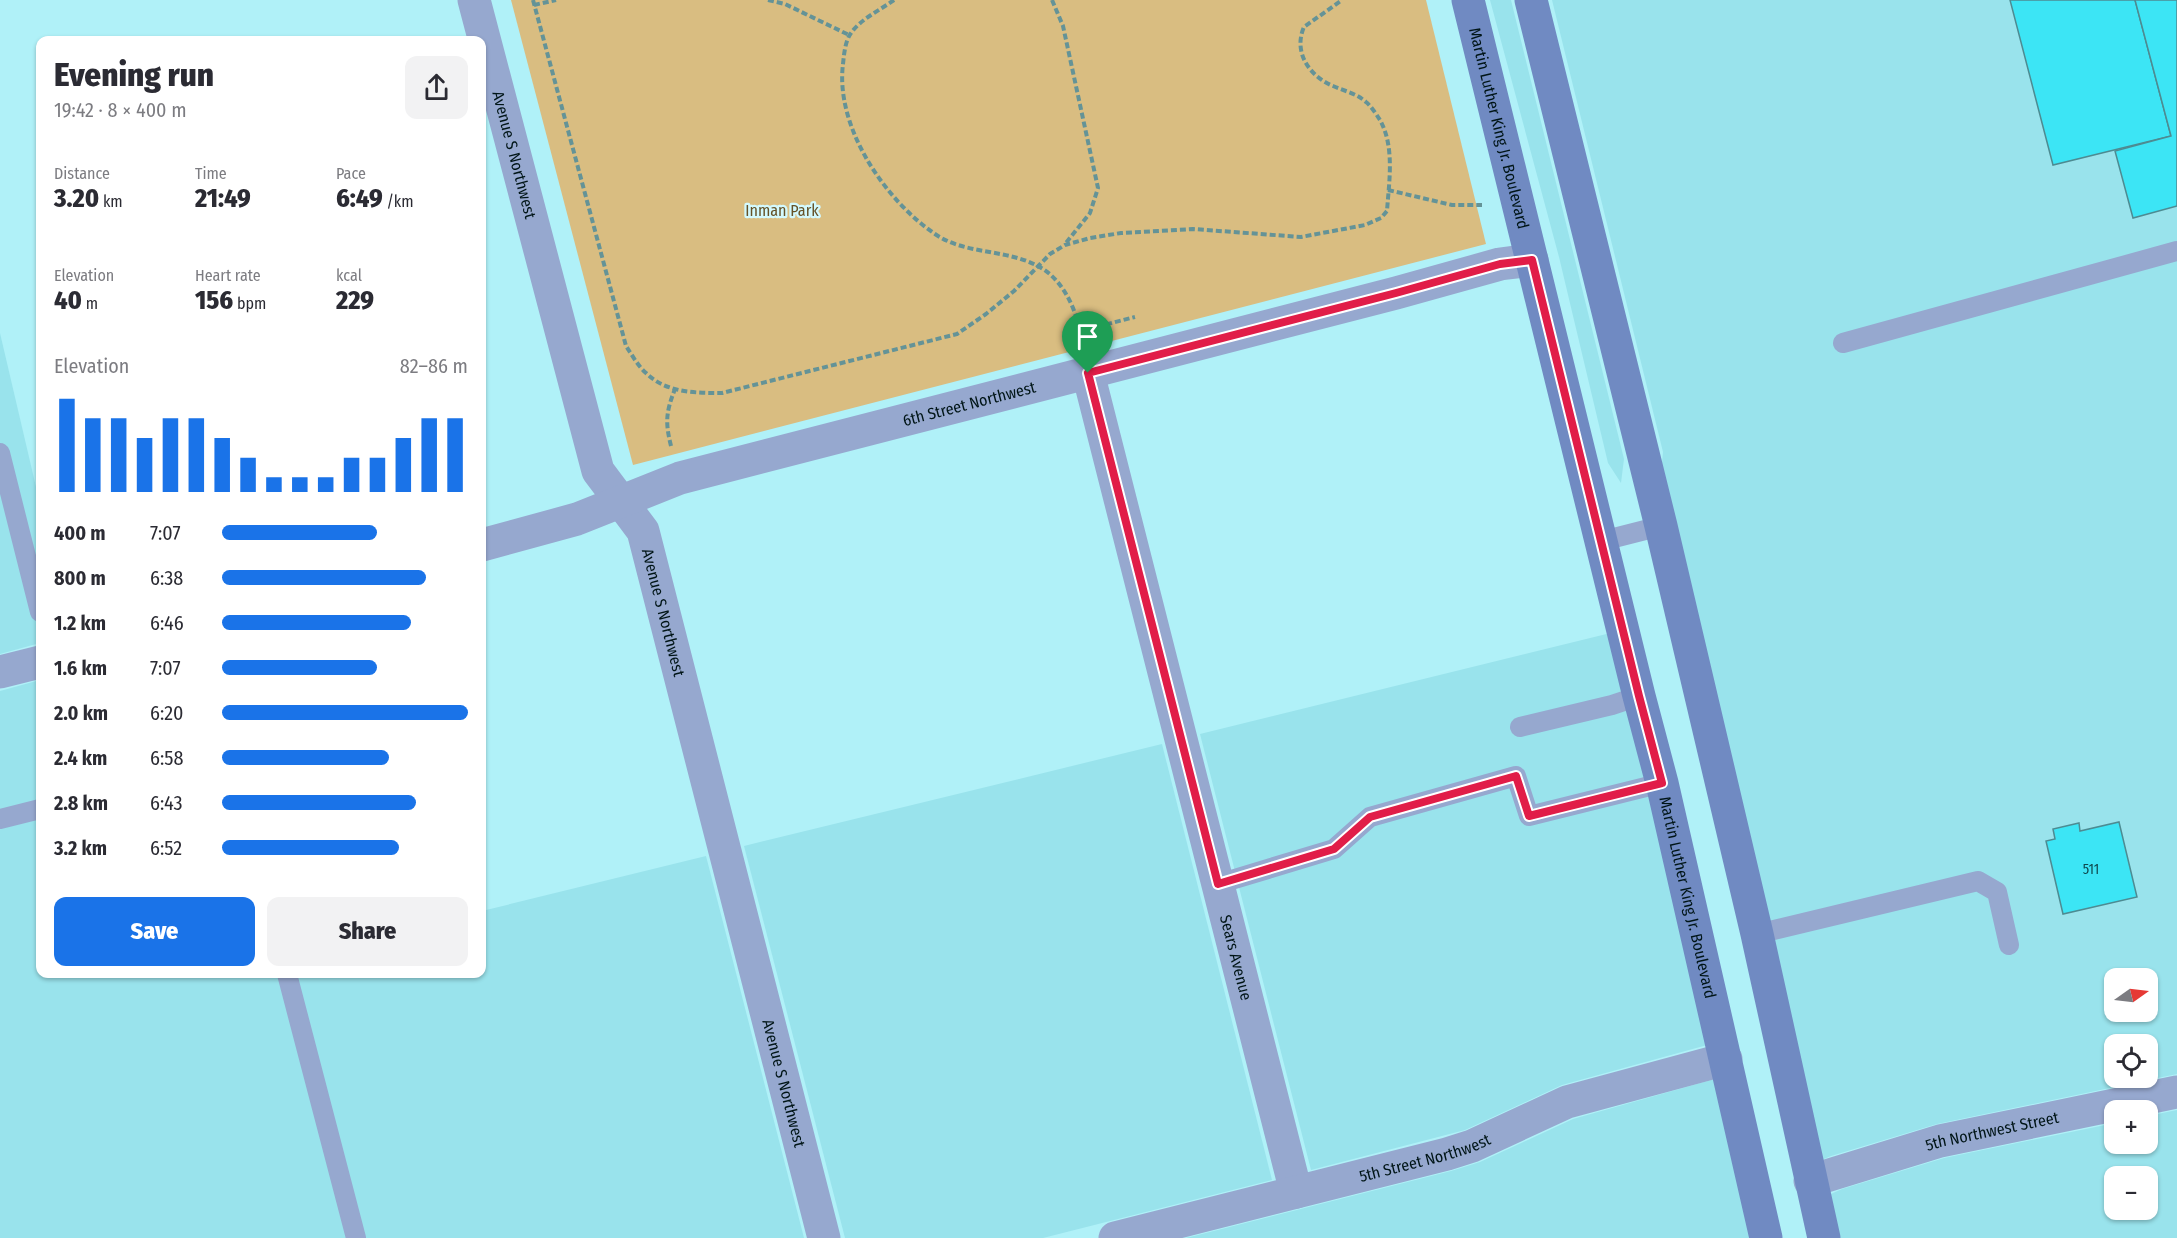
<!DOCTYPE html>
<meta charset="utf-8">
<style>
body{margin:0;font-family:"Fira Sans Condensed",sans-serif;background:#f2f2f3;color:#2b2b33;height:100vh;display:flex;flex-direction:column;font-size:22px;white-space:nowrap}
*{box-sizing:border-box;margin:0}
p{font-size:20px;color:#7c7c81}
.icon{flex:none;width:33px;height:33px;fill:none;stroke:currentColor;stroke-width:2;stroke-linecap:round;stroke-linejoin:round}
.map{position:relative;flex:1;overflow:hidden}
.sheet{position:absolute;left:36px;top:36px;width:450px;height:942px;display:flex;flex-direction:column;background:#fff;border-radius:12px;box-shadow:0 2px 4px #0004}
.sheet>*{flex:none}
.needle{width:39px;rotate:76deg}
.fabs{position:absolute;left:2104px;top:968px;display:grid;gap:12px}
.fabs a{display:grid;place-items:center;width:54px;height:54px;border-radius:12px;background:#fff;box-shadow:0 2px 4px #0004;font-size:30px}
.pin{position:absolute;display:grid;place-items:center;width:51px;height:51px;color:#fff;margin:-62px -26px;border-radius:50% 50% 50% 0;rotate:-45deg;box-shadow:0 0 6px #0007}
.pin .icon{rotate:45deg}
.round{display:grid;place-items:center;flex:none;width:63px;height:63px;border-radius:12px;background:#f2f2f3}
.summary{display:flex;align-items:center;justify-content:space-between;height:102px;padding:0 18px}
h1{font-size:33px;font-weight:800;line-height:45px}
.figures{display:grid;grid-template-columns:repeat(3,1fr);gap:9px;height:102px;padding:6px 18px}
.figures div{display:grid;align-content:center}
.figures b{font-size:26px;font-weight:800}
.figures small{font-size:16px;font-weight:400}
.figures p{font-size:16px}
.chart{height:168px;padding:12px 18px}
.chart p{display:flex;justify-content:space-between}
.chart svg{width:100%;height:108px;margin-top:6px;stroke:#1a73e8;stroke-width:6}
.action{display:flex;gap:12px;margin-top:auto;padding:12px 18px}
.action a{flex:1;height:69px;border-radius:12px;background:#1a73e8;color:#fff;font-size:24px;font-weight:800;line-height:69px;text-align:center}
.action a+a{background:#f2f2f3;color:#2b2b33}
ul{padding:0 18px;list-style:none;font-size:20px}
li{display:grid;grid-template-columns:96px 72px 1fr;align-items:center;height:45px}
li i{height:15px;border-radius:8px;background:#1a73e8}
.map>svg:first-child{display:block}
.built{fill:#99e3ec;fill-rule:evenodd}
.green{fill:#d9bd81}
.building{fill:#3ce5f5;stroke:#4d8b92;stroke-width:1.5}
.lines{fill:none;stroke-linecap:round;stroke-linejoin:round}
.path{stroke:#649397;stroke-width:4;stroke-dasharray:6 3;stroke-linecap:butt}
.service{stroke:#96a8cf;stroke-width:20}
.minor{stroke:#96a8cf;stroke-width:33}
.secondary{stroke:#708ac2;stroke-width:33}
.route-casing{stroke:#fff;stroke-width:12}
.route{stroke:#e11d48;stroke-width:8}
.labels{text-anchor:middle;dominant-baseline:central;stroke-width:4.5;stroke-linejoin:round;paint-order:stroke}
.number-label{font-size:14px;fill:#0f494e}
.street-label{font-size:16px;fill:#001517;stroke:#d3f9fd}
.park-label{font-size:16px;fill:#655227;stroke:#d3f9fd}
</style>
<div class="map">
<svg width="2177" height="1238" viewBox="0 0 2177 1238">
<rect width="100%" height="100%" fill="#b0f1f8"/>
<!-- built -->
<g class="built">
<path d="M1490 0H1511L1624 459 1621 483 1608 463 1559 257Z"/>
<path d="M1552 0H2177V1074L1937 1124 1831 1156 1798 1170 1655 535 1663 452ZM2115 978H2148V1011H2115ZM2115 1044H2148V1077H2115Z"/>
<path d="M0 333 40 504V643L0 654Z"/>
<path d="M1635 627 1729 1039 1562 1085 1465 1130 1311 1170 1200 734Z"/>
<path d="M40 680V974H482V911L706 856 804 1238H0V691Z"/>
<path d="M1162 744 1272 1180 1043 1238H845L744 846Z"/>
<path d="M1736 1073 1773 1238H1186L1451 1171 1480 1162 1573 1119Z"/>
<path d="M2177 1110V1238H1814L1806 1205 1842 1189 1944 1158 2115 1123V1143H2148V1116ZM2115 1176H2148V1209H2115Z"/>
</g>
<!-- green -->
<path class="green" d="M511 0H1426L1486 244 633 465Z"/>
<!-- building -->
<g class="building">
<path d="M2010 0H2135L2171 136 2053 165Z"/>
<path d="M2135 0H2177V206L2133 218 2115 151 2171 136Z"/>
<path d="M2119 822 2137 897 2063 914 2046 841 2055 839 2053 829 2079 823 2080 831Z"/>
</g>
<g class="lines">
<!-- path -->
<g class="path">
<path d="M533 0 626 346C632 355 638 366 646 373 666 393 695 393 722 393L957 334 986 314 1014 291 1050 254 1065 245 1090 238 1121 233 1193 229 1301 237 1365 225 1381 218 1387 211C1389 182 1395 147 1380 120 1376 114 1371 106 1366 102 1356 93 1344 91 1333 86 1309 76 1293 52 1304 27L1342 0"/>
<path d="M768 0 785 4 849 35"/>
<path d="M894 0C880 10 861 19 851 33 845 41 844 55 843 64 835 127 885 200 935 234 967 256 1010 248 1043 269 1066 284 1077 313 1082 339"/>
<path d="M1052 0 1063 26 1098 188 1090 213 1065 244"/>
<path d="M534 5 556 0"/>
<path d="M1388 190 1452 205H1482"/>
<path d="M1080 331 1135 317"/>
<path d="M671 446C665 422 666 412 675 389"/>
</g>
<!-- service -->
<g class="service">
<path d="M1843 343 2177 251"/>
<path d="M0 453 40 612"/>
<path d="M1602 541 1661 526"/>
<path d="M1520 727 1612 705 1639 696"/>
<path d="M0 819 40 809"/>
<path d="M1218 884 1334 849 1370 817 1516 776 1529 816 1662 783"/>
<path d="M1757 934 1978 881 1997 892 2009 945"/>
<path d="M287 974 356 1238"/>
</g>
<!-- minor -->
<g class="minor">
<path id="s1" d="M474 0 598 471 643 531 824 1238"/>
<path id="s2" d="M1088 373 1296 1192"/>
<path id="s3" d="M482 545 577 519 680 478 1396 293 1500 264 1532 260"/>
<path d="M0 672 40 662"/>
<path id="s4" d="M1810 1181 1940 1141 2177 1092"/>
<path id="s5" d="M1115 1238 1447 1154 1472 1146 1567 1102 1726 1059"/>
</g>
<!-- secondary -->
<g class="secondary">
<path id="s6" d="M1468 0 1639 696 1662 783 1766 1238"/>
<path d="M1531 0 1661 526 1757 934 1824 1238"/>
</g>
</g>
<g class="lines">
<!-- route casing -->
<g class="route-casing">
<path id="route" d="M1532 260 1639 696 1662 783 1529 816 1516 776 1370 817 1334 849 1218 884 1088 373 1396 293 1500 264Z"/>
</g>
<!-- route -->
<use href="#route" class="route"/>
</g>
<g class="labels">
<!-- number labels -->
<g class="number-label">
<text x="2091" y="869">511</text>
</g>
<!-- street labels -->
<g class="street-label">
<text stroke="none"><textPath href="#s6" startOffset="132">Martin Luther King Jr. Boulevard</textPath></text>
<text stroke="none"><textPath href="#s1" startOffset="160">Avenue S Northwest</textPath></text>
<text stroke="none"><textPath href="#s3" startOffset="508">6th Street Northwest</textPath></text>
<text stroke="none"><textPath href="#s1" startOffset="646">Avenue S Northwest</textPath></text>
<text stroke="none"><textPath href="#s6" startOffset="924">Martin Luther King Jr. Boulevard</textPath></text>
<text stroke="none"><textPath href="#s2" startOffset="603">Sears Avenue</textPath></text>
<text stroke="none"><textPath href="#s1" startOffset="1132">Avenue S Northwest</textPath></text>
<text stroke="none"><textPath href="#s4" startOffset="189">5th Northwest Street</textPath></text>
<text stroke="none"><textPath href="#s5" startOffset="320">5th Street Northwest</textPath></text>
</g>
<!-- park labels -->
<g class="park-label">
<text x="782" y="210">Inman Park</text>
</g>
</g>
</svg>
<div class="fabs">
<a><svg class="needle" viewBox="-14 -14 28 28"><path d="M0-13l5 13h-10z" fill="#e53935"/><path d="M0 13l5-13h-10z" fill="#7c7c81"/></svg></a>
<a><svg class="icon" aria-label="locate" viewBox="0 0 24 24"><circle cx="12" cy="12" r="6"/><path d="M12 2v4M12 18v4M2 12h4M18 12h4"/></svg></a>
<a>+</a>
<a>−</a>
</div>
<div class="pin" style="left:1088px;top:373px;background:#1e9e55"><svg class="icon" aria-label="arrive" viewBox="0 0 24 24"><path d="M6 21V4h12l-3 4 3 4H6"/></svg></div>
<section class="sheet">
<div class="summary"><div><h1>Evening run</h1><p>19:42 · 8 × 400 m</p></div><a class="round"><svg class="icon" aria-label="share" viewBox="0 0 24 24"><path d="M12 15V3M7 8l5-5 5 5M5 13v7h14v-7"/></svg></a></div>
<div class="figures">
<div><p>Distance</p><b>3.20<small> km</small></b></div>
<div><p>Time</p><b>21:49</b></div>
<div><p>Pace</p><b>6:49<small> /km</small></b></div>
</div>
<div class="figures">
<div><p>Elevation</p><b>40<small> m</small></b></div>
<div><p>Heart rate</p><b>156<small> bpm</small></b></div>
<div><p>kcal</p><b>229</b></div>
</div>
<div class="chart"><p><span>Elevation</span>82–86 m</p>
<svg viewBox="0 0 160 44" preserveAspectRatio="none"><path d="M5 44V6M15 44V14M25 44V14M35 44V22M45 44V14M55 44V14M65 44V22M75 44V30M85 44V38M95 44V38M105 44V38M115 44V30M125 44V30M135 44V22M145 44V14M155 44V14"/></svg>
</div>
<ul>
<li><b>400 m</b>7:07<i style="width:63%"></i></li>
<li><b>800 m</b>6:38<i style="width:83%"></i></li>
<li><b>1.2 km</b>6:46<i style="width:77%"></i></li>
<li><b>1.6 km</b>7:07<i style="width:63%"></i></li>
<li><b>2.0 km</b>6:20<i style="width:100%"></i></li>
<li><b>2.4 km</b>6:58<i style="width:68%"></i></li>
<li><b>2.8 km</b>6:43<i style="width:79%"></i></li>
<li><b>3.2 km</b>6:52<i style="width:72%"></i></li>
</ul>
<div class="action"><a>Save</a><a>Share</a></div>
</section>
</div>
